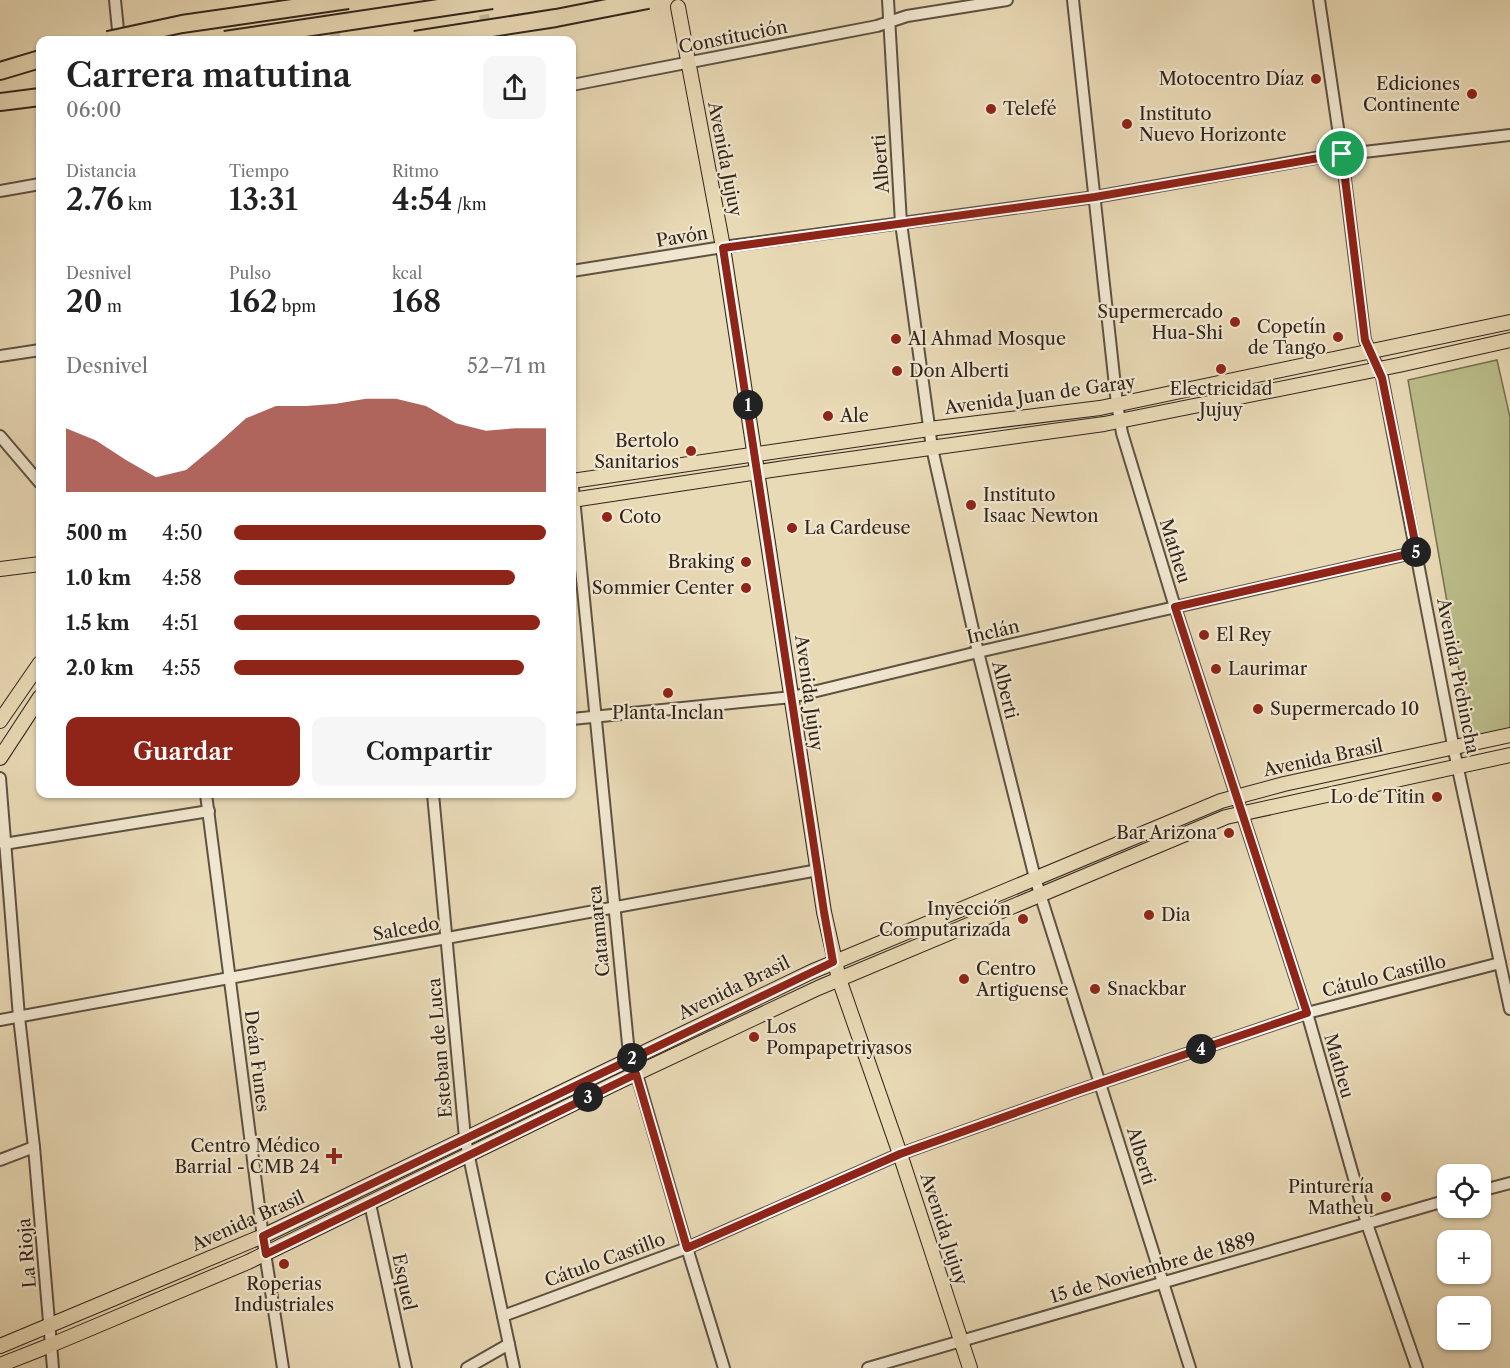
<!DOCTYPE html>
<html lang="es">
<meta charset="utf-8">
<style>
body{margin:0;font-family:"Libre Caslon Text",serif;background:#f6f6f6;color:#222;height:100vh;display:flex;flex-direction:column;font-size:22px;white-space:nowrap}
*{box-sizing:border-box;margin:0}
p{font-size:20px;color:#767676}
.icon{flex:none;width:33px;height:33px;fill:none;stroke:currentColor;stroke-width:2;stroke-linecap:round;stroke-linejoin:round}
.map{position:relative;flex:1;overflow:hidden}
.panel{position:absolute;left:36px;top:36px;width:540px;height:762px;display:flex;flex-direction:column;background:#fff;border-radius:12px;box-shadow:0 2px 4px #0004}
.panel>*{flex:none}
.fabs{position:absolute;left:1437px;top:1164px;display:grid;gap:12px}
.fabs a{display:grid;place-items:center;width:54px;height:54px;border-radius:12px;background:#fff;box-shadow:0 2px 4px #0004;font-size:30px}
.pin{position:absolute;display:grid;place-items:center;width:51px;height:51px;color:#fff;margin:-26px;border:3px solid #fff;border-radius:50%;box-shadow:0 2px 6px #0007}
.km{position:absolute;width:30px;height:30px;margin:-15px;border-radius:50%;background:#222;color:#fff;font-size:16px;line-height:30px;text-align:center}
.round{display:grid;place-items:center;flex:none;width:63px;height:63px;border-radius:12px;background:#f6f6f6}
.overview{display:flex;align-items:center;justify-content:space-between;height:102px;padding:0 30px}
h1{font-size:33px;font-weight:600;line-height:45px}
.stats{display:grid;grid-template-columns:repeat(3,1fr);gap:9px;height:102px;padding:6px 30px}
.stats div{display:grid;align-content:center}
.stats b{font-size:30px;font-weight:600}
.stats small{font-size:16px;font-weight:400}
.stats p{font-size:16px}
.chart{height:168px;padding:12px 30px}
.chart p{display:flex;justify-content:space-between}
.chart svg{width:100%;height:108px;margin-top:6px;fill:#8f2418;opacity:.7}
.button{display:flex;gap:12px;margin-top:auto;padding:12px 30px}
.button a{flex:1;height:69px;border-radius:12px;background:#8f2418;color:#fff;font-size:24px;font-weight:600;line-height:69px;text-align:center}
.button a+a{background:#f6f6f6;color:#222}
ul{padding:0 30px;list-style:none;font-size:20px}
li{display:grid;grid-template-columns:96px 72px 1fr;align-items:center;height:45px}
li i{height:15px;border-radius:8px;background:#8f2418}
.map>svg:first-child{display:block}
.green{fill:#bbbe8b;stroke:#767153;stroke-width:1.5}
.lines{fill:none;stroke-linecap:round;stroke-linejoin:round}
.minor-tunnel{stroke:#c4b697;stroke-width:10;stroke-dasharray:10 5;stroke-linecap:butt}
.minor-casing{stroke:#5e5242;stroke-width:14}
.major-casing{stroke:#30241b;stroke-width:16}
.highway-casing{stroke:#30241b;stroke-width:20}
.minor{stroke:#f1e7d0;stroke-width:10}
.major{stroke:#e9dab6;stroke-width:14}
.highway{stroke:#e9dab6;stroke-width:16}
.highway-bridge-casing{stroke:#30241b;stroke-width:20;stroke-linecap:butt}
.highway-bridge{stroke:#e9dab6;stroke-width:16}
.route-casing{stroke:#fff;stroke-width:12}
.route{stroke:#8f2418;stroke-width:8}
.poi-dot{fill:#8f2418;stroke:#f1e7d0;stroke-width:2}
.labels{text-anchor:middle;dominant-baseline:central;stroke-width:4.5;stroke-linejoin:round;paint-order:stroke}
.street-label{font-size:18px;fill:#30241b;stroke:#f1e7d0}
.poi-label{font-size:18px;fill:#30241b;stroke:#f1e7d0;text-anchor:start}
</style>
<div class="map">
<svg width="1510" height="1368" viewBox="0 0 1510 1368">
<rect width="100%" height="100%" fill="#e9dab6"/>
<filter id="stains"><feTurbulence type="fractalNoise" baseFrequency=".00333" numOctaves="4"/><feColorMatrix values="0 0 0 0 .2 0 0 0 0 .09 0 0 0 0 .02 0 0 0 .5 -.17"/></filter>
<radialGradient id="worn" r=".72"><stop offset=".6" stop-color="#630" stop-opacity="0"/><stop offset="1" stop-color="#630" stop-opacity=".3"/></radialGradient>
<!-- green -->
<path class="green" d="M1497 360 1510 417V729L1471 738C1449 619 1430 499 1408 380Z"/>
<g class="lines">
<!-- minor-tunnel -->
<g class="minor-tunnel">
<path d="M329 0 336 40"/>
<path d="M481 0 489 40"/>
</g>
<!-- minor casing -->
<g class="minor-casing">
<g id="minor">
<path d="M115 0 119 40"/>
<path d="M888 0 901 223 932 448 978 652 1035 878 1190 1368"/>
<path d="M1073 0 1117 404 1122 433 1175 607 1307 1013 1367 1224 1417 1368"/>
<path d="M1319 0 1342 155 1365 340 1382 377 1455 755 1510 1009"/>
<path d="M572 85 877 26 907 16 1007 0"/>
<path d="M0 191 40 184"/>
<path d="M572 271 723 247 1095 197 1321 157 1510 135"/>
<path d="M0 356 40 350"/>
<path d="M0 436 40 483"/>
<path d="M572 478 628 1044 687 1248 724 1368"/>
<path d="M572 719 792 697 978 652 1417 552"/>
<path d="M0 778 19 1017 34 1147 53 1368"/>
<path d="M206 794 265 1253 283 1368"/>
<path d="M433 794 465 1138 514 1368"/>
<path d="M4 844 209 811"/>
<path d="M0 1020 818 870"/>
<path d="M0 1160 34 1147"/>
<path d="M1480 1191 1510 1183"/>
<path d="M370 1204 406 1368"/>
<path d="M503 1316 687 1248 900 1154 1071 1093 1307 1013 1500 963"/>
<path d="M467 1368 509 1344"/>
<path d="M868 1368 1448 1200"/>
</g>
</g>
<!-- major casing -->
<g class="major-casing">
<g id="major">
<path d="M678 7 723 247 824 912 839 979 900 1154 970 1368"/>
<path d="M572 481 929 429 1100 408 1510 322"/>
<path d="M572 500 785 468 1104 424 1399 365 1510 340"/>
<path d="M0 569 40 564"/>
<path d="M0 721 40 663"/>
<path d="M0 758 40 697"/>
<path d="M0 1346 263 1236 811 972 1221 801 1284 784 1510 735"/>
<path d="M0 1365 51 1345 248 1262 616 1083 818 988 1226 817 1510 755"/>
</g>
</g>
<!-- highway casing -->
<g class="highway-casing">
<g id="highway">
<path d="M0 71 40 59"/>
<path d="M0 102 40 97"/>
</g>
</g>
<!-- minor -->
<use href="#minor" class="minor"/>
<!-- major -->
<use href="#major" class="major"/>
<!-- highway -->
<use href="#highway" class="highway"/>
<!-- highway-bridge casing -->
<g class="highway-bridge-casing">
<g id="highway-bridge">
<path d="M108 40 182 24 348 0"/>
<path d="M225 40 492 0"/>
<path d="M415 40 556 18 648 0"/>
</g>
</g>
<!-- highway-bridge -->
<use href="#highway-bridge" class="highway-bridge"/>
</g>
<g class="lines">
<!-- route casing -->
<g class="route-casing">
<path id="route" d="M1342 154 1365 340 1382 378 1417 552 1175 607 1307 1013 1071 1093 900 1154 687 1248 636 1074 266 1254 263 1236 833 962 824 912 723 248 1095 197Z"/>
</g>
<!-- route -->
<use href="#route" class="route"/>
</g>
<!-- markers -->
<g class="poi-dot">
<circle cx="1316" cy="79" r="6"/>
<circle cx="1472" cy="94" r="6"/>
<circle cx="991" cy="109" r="6"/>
<circle cx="1127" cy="124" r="6"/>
<circle cx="1235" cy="322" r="6"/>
<circle cx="1338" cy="337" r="6"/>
<circle cx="896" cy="339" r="6"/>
<circle cx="1221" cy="369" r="6"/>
<circle cx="897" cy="371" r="6"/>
<circle cx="828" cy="416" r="6"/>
<circle cx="691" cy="451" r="6"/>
<circle cx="971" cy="505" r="6"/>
<circle cx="607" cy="517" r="6"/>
<circle cx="792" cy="528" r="6"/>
<circle cx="746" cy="562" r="6"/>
<circle cx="746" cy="588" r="6"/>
<circle cx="1204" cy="635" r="6"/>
<circle cx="1216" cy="669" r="6"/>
<circle cx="668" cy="693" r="6"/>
<circle cx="1258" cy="709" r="6"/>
<circle cx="1437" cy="797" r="6"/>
<circle cx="1229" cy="833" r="6"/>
<circle cx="1149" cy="915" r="6"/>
<circle cx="1023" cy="919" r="6"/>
<circle cx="964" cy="979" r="6"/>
<circle cx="1095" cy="989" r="6"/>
<circle cx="754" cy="1037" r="6"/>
<path d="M331 1147h6v6h6v6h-6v6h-6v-6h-6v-6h6z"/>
<circle cx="1386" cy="1197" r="6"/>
<circle cx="284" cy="1264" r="6"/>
</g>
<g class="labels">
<!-- street labels -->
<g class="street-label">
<text transform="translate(733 37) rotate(-11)">Constitución</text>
<text transform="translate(725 159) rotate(79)">Avenida Jujuy</text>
<text transform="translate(881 164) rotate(-94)">Alberti</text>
<text transform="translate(682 237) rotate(-9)">Pavón</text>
<text transform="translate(1040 395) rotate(-8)">Avenida Juan de Garay</text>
<text transform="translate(1175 551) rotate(73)">Matheu</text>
<text transform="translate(993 632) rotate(-13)">Inclán</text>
<text transform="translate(1458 676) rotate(79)">Avenida Pichincha</text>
<text transform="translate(1005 690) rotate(76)">Alberti</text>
<text transform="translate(809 693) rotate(82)">Avenida Jujuy</text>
<text transform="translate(1323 758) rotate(-12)">Avenida Brasil</text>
<text transform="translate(406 929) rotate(-10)">Salcedo</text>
<text transform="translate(599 931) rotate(-96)">Catamarca</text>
<text transform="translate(1384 976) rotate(-14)">Cátulo Castillo</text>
<text transform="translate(734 988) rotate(-26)">Avenida Brasil</text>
<text transform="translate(440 1048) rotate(-95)">Esteban de Luca</text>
<text transform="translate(257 1061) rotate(83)">Deán Funes</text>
<text transform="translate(1339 1066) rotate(74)">Matheu</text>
<text transform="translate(1141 1156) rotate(73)">Alberti</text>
<text transform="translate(248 1221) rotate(-24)">Avenida Brasil</text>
<text transform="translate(944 1229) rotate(72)">Avenida Jujuy</text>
<text transform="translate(27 1253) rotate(-95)">La Rioja</text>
<text transform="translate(605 1260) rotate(-20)">Cátulo Castillo</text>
<text transform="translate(1153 1268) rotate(-16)">15 de Noviembre de 1889</text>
<text transform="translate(404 1282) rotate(78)">Esquel</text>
</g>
<!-- poi labels -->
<g class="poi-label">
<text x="1304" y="79" text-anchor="end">Motocentro Díaz</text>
<text x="1460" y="84" text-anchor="end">Ediciones<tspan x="1460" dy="21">Continente</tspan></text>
<text x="1003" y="109">Telefé</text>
<text x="1139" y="114">Instituto<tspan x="1139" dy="21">Nuevo Horizonte</tspan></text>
<text x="1223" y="312" text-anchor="end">Supermercado<tspan x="1223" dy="21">Hua-Shi</tspan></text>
<text x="1326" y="327" text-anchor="end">Copetín<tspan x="1326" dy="21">de Tango</tspan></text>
<text x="908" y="339">Al Ahmad Mosque</text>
<text x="909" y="371">Don Alberti</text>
<text x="1221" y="389" text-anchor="middle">Electricidad<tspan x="1221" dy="21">Jujuy</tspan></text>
<text x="840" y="416">Ale</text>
<text x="679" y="441" text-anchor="end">Bertolo<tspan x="679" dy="21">Sanitarios</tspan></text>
<text x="983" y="495">Instituto<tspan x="983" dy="21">Isaac Newton</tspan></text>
<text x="619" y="517">Coto</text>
<text x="804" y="528">La Cardeuse</text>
<text x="734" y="562" text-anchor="end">Braking</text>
<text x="734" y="588" text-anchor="end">Sommier Center</text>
<text x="1216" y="635">El Rey</text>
<text x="1228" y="669">Laurimar</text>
<text x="1270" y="709">Supermercado 10</text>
<text x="668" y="713" text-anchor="middle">Planta Inclan</text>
<text x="1425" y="797" text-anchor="end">Lo de Titin</text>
<text x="1217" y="833" text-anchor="end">Bar Arizona</text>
<text x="1011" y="909" text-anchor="end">Inyección<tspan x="1011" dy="21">Computarizada</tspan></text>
<text x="1161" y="915">Dia</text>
<text x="976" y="969">Centro<tspan x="976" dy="21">Artiguense</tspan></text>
<text x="1107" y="989">Snackbar</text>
<text x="766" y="1027">Los<tspan x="766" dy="21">Pompapetriyasos</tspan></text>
<text x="320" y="1146" text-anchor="end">Centro Médico<tspan x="320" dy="21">Barrial - CMB 24</tspan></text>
<text x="1374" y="1187" text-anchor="end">Pinturería<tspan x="1374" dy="21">Matheu</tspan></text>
<text x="284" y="1284" text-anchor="middle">Roperias<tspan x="284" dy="21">Industriales</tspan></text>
</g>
</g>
<rect width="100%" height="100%" filter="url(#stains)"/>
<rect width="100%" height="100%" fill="url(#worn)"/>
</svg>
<div class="fabs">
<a><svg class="icon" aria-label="locate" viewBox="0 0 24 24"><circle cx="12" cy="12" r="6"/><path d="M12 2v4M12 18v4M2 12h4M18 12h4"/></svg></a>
<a>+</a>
<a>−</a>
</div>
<div class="pin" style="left:1342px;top:154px;background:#1e9e55"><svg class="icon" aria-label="arrive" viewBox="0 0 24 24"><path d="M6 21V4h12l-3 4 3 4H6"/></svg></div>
<b class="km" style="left:748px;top:405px">1</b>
<b class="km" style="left:632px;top:1058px">2</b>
<b class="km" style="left:588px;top:1097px">3</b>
<b class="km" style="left:1201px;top:1049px">4</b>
<b class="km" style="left:1416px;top:552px">5</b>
<section class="panel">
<div class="overview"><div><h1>Carrera matutina</h1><p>06:00</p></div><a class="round"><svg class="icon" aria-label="share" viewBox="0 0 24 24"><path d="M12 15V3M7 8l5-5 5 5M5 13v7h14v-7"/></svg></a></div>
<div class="stats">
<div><p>Distancia</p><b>2.76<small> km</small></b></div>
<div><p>Tiempo</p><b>13:31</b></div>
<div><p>Ritmo</p><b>4:54<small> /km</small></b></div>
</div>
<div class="stats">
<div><p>Desnivel</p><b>20<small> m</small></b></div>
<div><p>Pulso</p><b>162<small> bpm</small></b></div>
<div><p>kcal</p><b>168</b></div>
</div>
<div class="chart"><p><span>Desnivel</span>52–71 m</p>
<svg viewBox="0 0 160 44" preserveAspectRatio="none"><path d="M0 44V18L10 23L20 31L30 38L40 35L50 25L60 14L70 9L80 9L90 8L100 6L110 6L120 9L130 16L140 19L150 18L160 18V44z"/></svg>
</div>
<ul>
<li><b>500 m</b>4:50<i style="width:100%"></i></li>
<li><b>1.0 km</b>4:58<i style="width:90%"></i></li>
<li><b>1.5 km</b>4:51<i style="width:98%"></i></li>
<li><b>2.0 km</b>4:55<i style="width:93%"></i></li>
</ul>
<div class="button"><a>Guardar</a><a>Compartir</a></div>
</section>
</div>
